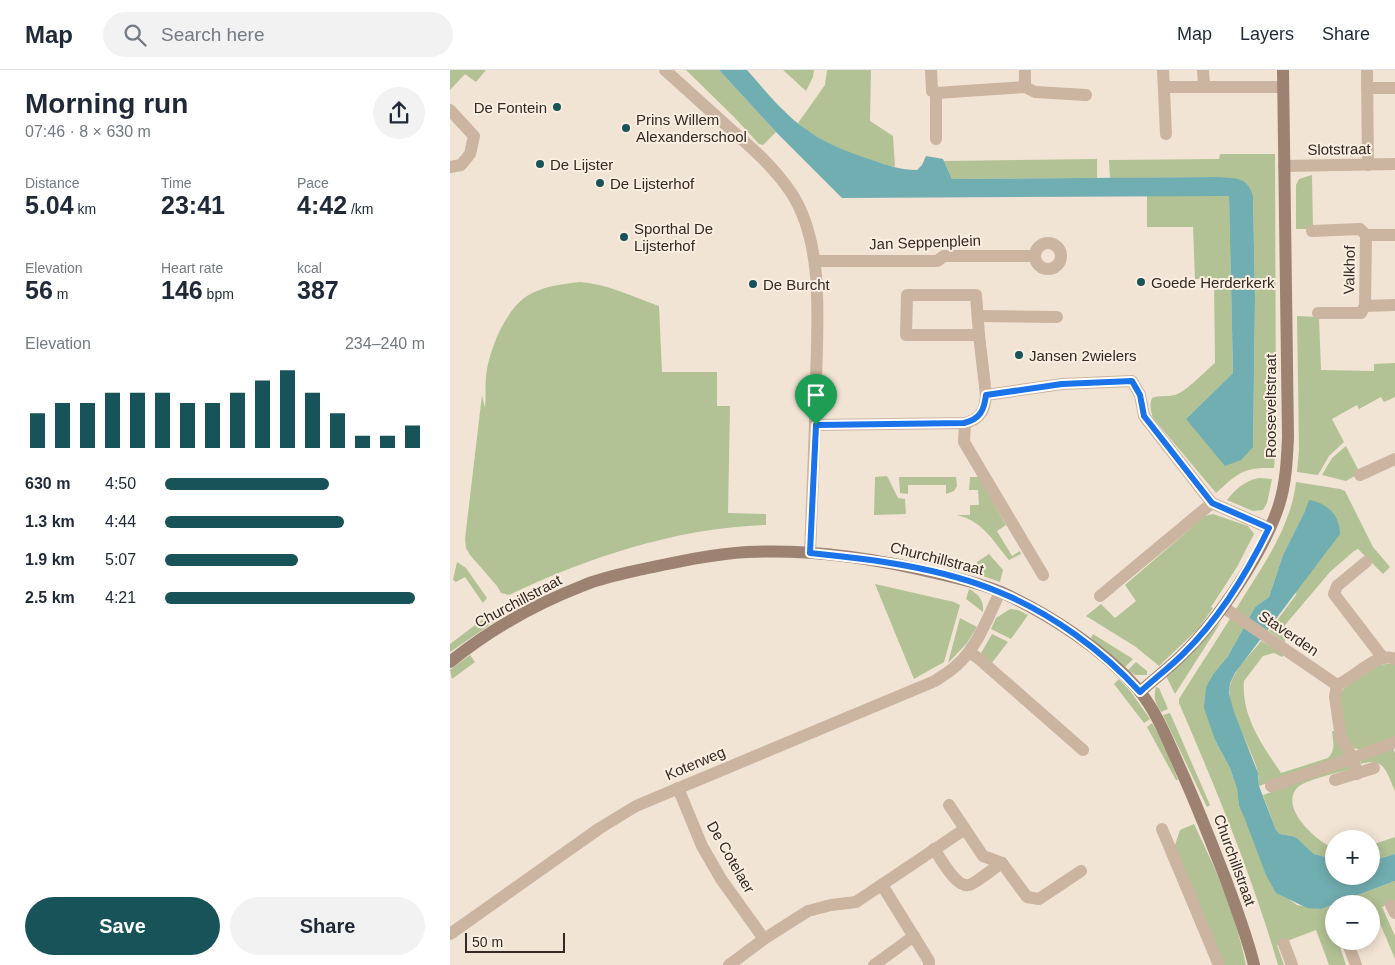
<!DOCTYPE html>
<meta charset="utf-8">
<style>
body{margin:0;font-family:Arial,sans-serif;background:#f2f2f3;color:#1f2937;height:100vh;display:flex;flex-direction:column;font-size:19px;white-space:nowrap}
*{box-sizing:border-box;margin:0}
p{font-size:16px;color:#747a83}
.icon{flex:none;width:28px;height:28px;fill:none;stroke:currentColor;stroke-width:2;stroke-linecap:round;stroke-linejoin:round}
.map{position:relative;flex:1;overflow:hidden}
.panel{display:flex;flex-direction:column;background:#fff;width:450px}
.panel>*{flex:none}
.controls{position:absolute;left:875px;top:760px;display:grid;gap:10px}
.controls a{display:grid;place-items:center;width:55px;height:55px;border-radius:50%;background:#fff;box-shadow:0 2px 12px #0003;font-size:25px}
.scale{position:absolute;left:15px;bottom:12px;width:100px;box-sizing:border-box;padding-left:5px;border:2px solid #342924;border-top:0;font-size:14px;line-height:18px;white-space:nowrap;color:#342924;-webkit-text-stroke:4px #faeee0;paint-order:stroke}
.pin{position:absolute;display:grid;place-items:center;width:42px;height:42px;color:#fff;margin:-51px -21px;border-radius:50% 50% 50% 0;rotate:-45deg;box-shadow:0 0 5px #0007}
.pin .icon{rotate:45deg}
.round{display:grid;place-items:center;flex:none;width:52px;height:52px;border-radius:26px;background:#f2f2f3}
.overview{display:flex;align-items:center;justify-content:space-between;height:85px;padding:0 25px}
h1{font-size:28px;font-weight:700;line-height:38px}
.stats{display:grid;grid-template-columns:repeat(3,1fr);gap:8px;height:85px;padding:5px 25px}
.stats div{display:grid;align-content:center}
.stats b{font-size:25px;font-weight:700}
.stats small{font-size:14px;font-weight:400}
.stats p{font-size:14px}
.chart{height:140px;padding:10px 25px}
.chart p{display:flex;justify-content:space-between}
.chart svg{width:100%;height:90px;margin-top:5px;stroke:#175358;stroke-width:6}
.button{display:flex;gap:10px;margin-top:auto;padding:10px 25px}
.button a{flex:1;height:58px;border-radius:30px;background:#175358;color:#fff;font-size:20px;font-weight:700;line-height:58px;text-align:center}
.button a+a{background:#f2f2f3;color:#1f2937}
ul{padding:0 25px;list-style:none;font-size:16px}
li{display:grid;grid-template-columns:80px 60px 1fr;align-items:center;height:38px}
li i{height:12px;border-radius:6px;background:#175358}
header{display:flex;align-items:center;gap:30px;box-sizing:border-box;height:70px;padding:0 25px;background:#fff;border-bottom:1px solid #e0e1e3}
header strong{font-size:24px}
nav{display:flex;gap:28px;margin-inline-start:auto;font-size:18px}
.search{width:350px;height:45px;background:#f2f2f3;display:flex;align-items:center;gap:12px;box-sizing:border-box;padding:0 18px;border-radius:28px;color:#747a83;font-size:19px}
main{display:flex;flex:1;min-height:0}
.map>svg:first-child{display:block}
.green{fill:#b2c294}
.water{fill:#71aeb1}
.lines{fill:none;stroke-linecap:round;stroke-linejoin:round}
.street{stroke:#cbb4a0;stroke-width:12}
.secondary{stroke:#9e8271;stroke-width:12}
.route-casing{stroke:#fff;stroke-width:10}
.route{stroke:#1a73e8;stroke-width:6}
.poi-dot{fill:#175358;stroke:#faeee0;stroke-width:2}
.labels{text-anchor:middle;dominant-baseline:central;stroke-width:4;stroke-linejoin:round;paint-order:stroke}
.poi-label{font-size:15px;fill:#342924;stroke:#faeee0;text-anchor:start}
.street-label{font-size:15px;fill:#342924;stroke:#faeee0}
</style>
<header>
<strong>Map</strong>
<div class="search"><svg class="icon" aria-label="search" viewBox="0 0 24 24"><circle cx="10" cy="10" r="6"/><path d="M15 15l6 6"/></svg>Search here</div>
<nav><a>Map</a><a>Layers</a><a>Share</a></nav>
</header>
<main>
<section class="panel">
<div class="overview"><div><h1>Morning run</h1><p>07:46 · 8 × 630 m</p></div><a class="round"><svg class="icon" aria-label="share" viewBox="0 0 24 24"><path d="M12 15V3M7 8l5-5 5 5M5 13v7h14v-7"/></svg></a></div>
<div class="stats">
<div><p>Distance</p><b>5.04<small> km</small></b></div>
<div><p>Time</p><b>23:41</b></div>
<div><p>Pace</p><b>4:42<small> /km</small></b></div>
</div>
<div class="stats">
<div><p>Elevation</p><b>56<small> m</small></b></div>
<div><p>Heart rate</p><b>146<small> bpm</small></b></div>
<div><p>kcal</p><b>387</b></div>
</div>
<div class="chart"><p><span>Elevation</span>234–240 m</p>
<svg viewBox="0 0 160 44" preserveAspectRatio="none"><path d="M5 44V27M15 44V22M25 44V22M35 44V17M45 44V17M55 44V17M65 44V22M75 44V22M85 44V17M95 44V11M105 44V6M115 44V17M125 44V27M135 44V38M145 44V38M155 44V33"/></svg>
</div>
<ul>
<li><b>630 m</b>4:50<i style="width:63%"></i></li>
<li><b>1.3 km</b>4:44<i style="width:69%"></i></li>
<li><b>1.9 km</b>5:07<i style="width:51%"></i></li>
<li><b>2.5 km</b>4:21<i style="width:96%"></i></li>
</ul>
<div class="button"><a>Save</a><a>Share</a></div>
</section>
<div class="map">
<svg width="945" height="895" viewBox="0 0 945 895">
<rect width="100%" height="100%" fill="#f2e4d4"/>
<!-- green -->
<g class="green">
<path d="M0 0H36L26 12 15 4 0 20Z"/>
<path d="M236 0H269L326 62 313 75 309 74 284 47Z"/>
<path d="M333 0H364L363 7 356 21Z"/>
<path d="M377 0H421L420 51 443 66 445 97C414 89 372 75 348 53L375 15Z"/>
<path d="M770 84H825L826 368 824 398C793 397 788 403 766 423L703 348C701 341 699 335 702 328 709 325 717 327 725 325 737 321 755 301 765 293L764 208 745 209 743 157H697V126H779L783 303 736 349 803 377 805 228 803 126 768 107 660 108 659 90 769 89Z"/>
<path d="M647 89V108L502 109 494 91Z"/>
<path d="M862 105 863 159H846V115L849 109Z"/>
<path d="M130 212C157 214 184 227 209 236L212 302H267V336H280L278 443 316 444V455C227 458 139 487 59 525L51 523 47 516 20 485 16 478 15 469 32 325 35 338C36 328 35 317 36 307 38 282 55 240 77 226 93 216 112 214 130 212Z"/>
<path d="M847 246 869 247 871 300 924 301V294L945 293V327L934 332 931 327 909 339 907 335 882 349 894 372 879 386 868 405 847 402 849 380Z"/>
<path d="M896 376 910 403 896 411 872 405 882 388Z"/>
<path d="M437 406 448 428 455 429 456 444 424 445 425 407Z"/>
<path d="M449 407H506L507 416 504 421 496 424V415H458V424L450 423Z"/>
<path d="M520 407H529L556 455 547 461 562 486 570 481 571 484 559 490C542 470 534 452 507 445H520V435H529L528 420H519Z"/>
<path d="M809 408 822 409 817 433 813 440 803 441 777 430C786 419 794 411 809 408Z"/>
<path d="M846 412 890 419 895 421 923 477 940 497 933 504 908 479 904 481 880 502 835 555V572L819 561 846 525 855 441 833 485 819 527 805 537 778 586 764 603 765 670 780 698 787 719 789 736 840 830 847 835 871 839 884 834V854L882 855 884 861V871H888L896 895H879L866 860 827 875 834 895H828C802 805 766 719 729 633V629C750 595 773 561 794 526 816 491 841 455 846 412Z"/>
<path d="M763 444 798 456 804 464 787 497 761 537 763 538 748 559 709 596 686 577 636 546 651 534 665 548 686 531 675 515 755 446Z"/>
<path d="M539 484 553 500 550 512 524 503 527 492Z"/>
<path d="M7 492 16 498 37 528 33 533 15 507 6 512 3 510Z"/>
<path d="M425 514 504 532 510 535 494 592 464 609Z"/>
<path d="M519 519C529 524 534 531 533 542L516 529Z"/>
<path d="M560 539 568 540 578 545 561 569 541 559 546 548Z"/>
<path d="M41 543 47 544 50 548 0 582V574Z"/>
<path d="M510 548 527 557 517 573 498 593Z"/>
<path d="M771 552 725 624 716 606Z"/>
<path d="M542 564 558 572 541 594 530 585Z"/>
<path d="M643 564 683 589 675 597 641 568Z"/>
<path d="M811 571 834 584 832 587 824 583 813 586 794 611C791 646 813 676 831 703L878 688C886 680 883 672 882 661H885L898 685 809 716C809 712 809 708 808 704 804 679 772 636 781 612 787 597 801 584 811 571Z"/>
<path d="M20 585 25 592 2 609 0 600Z"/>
<path d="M686 592 697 601V605H685L678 600Z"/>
<path d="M945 593V667L910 680 904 678 897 671 890 626 893 619 928 595Z"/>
<path d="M669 609 681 622 700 649 694 653 664 614Z"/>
<path d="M706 617 709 618 718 639 711 642C705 633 703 627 706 617Z"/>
<path d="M720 643 760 735 757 737 713 645Z"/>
<path d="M702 653 712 670 728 710H726L697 657Z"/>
<path d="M943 678 945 683V721C936 701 935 687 910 694L912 689Z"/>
<path d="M900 693 902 699C890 702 854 710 847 718 829 738 867 772 884 778V789L864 784 847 768 842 766 830 764 826 760 813 725Z"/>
<path d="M744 754C767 802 785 842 796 895H775L724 778 730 760Z"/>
<path d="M945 767V784L921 791V775Z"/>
<path d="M945 811V831L932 837 945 866V889L924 839 921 840V834H885Z"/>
</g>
<!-- water -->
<g class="water">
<path d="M269 0H297C314 19 332 42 353 57 373 73 398 82 422 90 436 95 451 100 467 100L472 95 476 86 493 89 502 109 768 107C786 109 797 106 803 126L805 228 803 377 791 390 775 396 736 349 783 303 779 126 392 128 326 62Z"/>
<path d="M859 430C877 433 890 445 890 464L785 603 780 613 779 623 784 642 808 703 809 716 826 760 830 764 842 766 847 768 864 784 884 789V806H921V791L945 784V811L871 839 857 838 826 823 816 805 795 749 789 736 787 719 780 698 765 670 754 638 756 617 764 603 778 586 805 537 819 527 833 485 855 441Z"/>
</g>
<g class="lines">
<!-- street -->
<g class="street">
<path d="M215 0C236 19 256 37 277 56 301 77 324 97 342 124 375 176 367 254 366 313 365 370 362 427 360 483"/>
<path d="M481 0 482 21 486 23V69"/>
<path d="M575 0V17"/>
<path d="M713 0 716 64"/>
<path d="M753 0 754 16"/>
<path d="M917 0 918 95"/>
<path d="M715 17H833"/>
<path d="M917 18H945"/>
<path d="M486 23 575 17 585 22 636 25"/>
<path d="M0 40 24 66 20 84 11 95 0 97"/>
<path d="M834 96 945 94"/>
<path d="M862 161 910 159 916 165H945"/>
<circle cx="598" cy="186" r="13"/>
<path d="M365 191H487L494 186H585"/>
<path d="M915 236 945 235"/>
<path d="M868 243H911L915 236 916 165"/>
<path d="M528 246 607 247"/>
<path d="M529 265 526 225H457L456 265H529L536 325"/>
<path d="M515 353 514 372 593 505"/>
<path d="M366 355 515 353C530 349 535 341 536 325L612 314 682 311 690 325 694 346 762 433 819 458"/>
<path d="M910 405 945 389"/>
<path d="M916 492 887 516 884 524 933 588"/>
<path d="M650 526 762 433"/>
<path d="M773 537 887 615"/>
<path d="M519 582 528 588 633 680"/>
<path d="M945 589C927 581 904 609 887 615L885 627 891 668 903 688 945 672"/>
<path d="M885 710 924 698"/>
<path d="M821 716 903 688 907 704"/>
<path d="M228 718 252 776 271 809 314 869 358 841 381 835 406 832 515 759 533 786 552 793 577 827 589 829 631 801"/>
<path d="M499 735 515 759"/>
<path d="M712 759 769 895"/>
<path d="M484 779C491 789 506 818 519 815 525 814 545 797 552 793"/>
<path d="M432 815 479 891V895"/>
<path d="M941 835 945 843"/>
<path d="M0 864 150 758 186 736 485 611C492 606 501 601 507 595 528 576 538 547 550 522"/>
<path d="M897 871 906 895"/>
<path d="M834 874 842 895"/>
<path d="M279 895 314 869"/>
<path d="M424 895 464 866"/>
</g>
<!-- secondary -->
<g class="secondary">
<path d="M0 592C38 561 86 534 132 516 153 507 176 503 198 498 231 491 264 484 297 482 360 479 424 488 485 503 507 508 530 513 551 522 599 544 653 579 688 619 707 642 718 671 730 698 747 735 761 772 776 810 786 838 797 866 804 895"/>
<path d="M690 622C704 609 719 598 733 584 768 550 814 482 829 435 836 413 837 389 838 367L833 0"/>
</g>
</g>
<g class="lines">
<!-- route casing -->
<g class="route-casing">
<path id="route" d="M682 311 690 325 694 346 762 433 819 458C797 503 770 548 733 584 720 597 704 609 690 622 653 581 601 543 549 522 492 498 422 489 360 483L366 355 514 353C530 349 534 341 536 325L612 314Z"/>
</g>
<!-- route -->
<use href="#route" class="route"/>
</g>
<!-- markers -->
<g class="poi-dot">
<circle cx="107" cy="37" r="5"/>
<circle cx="176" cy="58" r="5"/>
<circle cx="90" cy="94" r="5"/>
<circle cx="150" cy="113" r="5"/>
<circle cx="174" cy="167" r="5"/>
<circle cx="691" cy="212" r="5"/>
<circle cx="303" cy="214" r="5"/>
<circle cx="569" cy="285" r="5"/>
</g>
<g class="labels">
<!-- poi labels -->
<g class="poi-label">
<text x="97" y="37" text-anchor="end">De Fontein</text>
<text x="186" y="49">Prins Willem<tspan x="186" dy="17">Alexanderschool</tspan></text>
<text x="100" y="94">De Lijster</text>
<text x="160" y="113">De Lijsterhof</text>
<text x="184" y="158">Sporthal De<tspan x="184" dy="17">Lijsterhof</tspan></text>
<text x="701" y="212">Goede Herderkerk</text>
<text x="313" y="214">De Burcht</text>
<text x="579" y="285">Jansen 2wielers</text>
</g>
<!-- street labels -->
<g class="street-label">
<text transform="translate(889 79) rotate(-1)">Slotstraat</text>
<text transform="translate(475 172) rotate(-2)">Jan Seppenplein</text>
<text transform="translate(899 200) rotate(-89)">Valkhof</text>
<text transform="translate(820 336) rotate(-90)">Rooseveltstraat</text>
<text transform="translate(487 488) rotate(14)">Churchillstraat</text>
<text transform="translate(68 531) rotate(-28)">Churchillstraat</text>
<text transform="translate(839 563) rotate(34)">Staverden</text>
<text transform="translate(245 693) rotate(-23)">Koterweg</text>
<text transform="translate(281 787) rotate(60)">De Cotelaer</text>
<text transform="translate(785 790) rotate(70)">Churchillstraat</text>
</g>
</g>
</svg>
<div class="controls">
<a>+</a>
<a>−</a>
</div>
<div class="scale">50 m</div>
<div class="pin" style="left:366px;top:355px;background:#1e9e55"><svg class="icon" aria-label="arrive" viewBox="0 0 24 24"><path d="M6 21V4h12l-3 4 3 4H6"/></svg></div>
</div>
</main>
